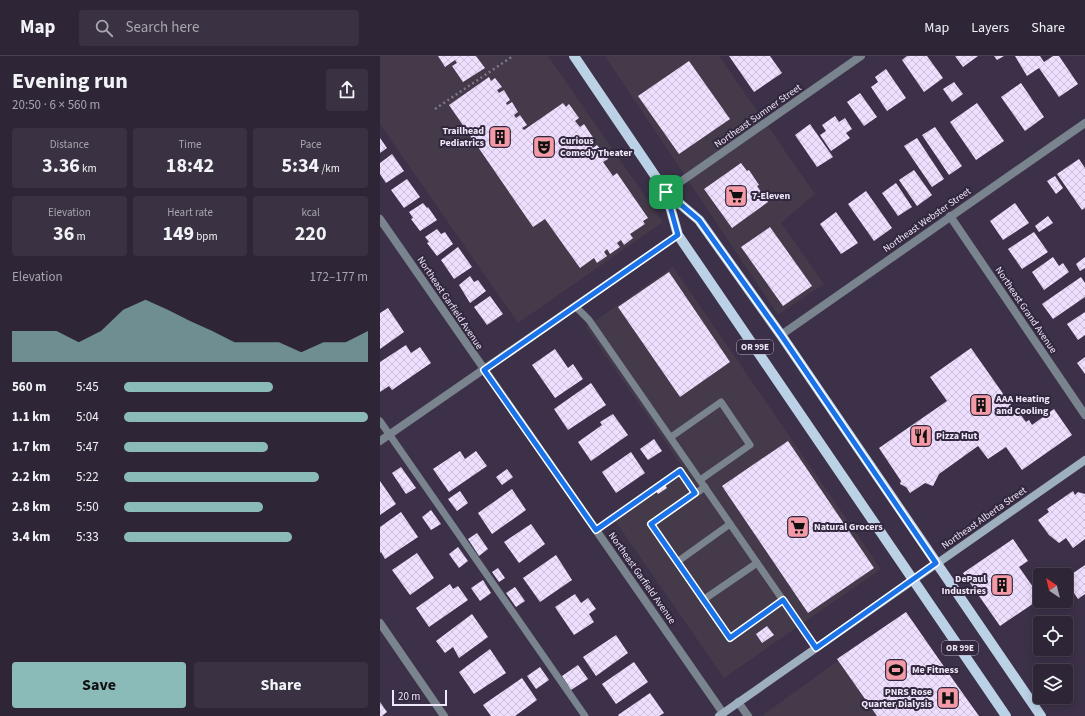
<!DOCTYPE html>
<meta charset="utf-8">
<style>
body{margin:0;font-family:"Source Sans 3",sans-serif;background:#3a3142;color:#f1f3f6;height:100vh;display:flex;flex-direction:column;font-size:15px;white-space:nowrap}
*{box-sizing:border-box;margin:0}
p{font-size:13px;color:#a7a5ad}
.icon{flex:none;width:22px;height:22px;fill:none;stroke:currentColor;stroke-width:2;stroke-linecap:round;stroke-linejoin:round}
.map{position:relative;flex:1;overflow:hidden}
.sheet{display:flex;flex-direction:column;background:#2e2537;width:380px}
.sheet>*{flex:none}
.needle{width:26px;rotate:325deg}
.fabs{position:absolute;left:653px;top:512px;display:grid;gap:8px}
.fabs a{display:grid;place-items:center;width:40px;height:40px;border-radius:4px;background:#2e2537;box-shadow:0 2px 10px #0003,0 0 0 1px #494252;font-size:20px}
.scale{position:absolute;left:12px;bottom:10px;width:55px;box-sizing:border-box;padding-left:4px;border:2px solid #eee7f7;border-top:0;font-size:11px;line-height:14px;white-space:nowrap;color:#eee7f7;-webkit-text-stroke:3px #32273e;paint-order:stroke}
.pin{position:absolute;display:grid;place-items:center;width:34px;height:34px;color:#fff;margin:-17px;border-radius:8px;box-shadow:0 2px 6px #0006}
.round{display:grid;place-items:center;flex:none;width:42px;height:42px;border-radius:4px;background:#3a3142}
.head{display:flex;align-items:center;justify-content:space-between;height:68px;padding:0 12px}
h1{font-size:22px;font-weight:700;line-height:30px}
.figures{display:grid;grid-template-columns:repeat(3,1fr);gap:6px;height:68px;padding:4px 12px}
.figures div{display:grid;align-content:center;border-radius:4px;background:#3a3142;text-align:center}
.figures b{font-size:20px;font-weight:700}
.figures small{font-size:11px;font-weight:400}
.figures p{font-size:11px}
.chart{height:112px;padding:8px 12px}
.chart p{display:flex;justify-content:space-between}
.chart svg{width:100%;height:72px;margin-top:4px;fill:#8bbbb9;opacity:.7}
.primary-button{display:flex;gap:8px;margin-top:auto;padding:8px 12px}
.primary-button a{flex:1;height:46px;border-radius:4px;background:#8bbbb9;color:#111;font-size:16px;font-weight:700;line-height:46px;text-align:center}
.primary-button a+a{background:#3a3142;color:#f1f3f6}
ul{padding:0 12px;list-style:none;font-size:13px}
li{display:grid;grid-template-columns:64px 48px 1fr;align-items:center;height:30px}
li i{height:10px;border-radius:5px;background:#8bbbb9}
header{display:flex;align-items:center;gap:24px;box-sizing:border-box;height:56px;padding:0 20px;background:#2e2537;border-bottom:1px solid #494252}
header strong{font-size:19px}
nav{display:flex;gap:22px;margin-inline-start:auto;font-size:14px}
.search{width:280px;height:36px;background:#3a3142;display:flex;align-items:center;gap:10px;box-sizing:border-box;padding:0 14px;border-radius:4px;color:#a7a5ad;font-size:15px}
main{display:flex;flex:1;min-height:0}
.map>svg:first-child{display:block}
.commercial{fill:#443a4a}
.building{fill:url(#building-cross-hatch)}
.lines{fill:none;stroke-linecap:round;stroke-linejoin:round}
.path{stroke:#81778c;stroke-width:2.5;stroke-dasharray:2 3;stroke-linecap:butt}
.lane{stroke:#79848f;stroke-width:7}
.street{stroke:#79848f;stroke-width:8}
.secondary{stroke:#9eafc0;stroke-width:8}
.primary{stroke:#bbd1e6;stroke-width:10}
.route-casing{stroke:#fff;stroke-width:8}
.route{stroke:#1a73e8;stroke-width:5}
.labels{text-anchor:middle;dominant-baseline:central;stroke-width:4;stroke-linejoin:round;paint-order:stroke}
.shield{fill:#32273e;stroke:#b6adc0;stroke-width:1}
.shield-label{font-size:9px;font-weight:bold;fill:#eee7f7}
.street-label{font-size:10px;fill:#eee7f7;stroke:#32273e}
.poi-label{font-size:10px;font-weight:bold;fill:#eee7f7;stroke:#32273e;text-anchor:start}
</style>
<header>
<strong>Map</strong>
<div class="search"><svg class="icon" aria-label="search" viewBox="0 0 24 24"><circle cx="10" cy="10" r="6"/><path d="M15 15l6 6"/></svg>Search here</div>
<nav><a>Map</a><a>Layers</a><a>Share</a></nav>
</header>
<main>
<section class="sheet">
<div class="head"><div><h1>Evening run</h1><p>20:50 · 6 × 560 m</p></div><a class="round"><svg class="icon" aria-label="share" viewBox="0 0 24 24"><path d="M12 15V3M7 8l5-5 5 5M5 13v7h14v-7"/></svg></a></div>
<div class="figures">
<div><p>Distance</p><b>3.36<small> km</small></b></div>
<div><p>Time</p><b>18:42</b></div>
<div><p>Pace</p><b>5:34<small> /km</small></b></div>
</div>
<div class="figures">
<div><p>Elevation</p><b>36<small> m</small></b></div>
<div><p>Heart rate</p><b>149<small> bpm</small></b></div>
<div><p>kcal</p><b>220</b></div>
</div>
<div class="chart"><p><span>Elevation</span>172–177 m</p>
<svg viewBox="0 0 160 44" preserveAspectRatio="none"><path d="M0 44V25L10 25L20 25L30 32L40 25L50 12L60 6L70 12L80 19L90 25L100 32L110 32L120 32L130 38L140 32L150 32L160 25V44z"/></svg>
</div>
<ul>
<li><b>560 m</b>5:45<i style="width:61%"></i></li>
<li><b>1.1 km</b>5:04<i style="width:100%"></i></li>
<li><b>1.7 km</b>5:47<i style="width:59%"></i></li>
<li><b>2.2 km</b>5:22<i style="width:80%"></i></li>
<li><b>2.8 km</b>5:50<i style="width:57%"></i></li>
<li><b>3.4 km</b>5:33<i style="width:69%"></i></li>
</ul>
<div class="primary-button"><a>Save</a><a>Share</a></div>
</section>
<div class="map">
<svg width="705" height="660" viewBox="0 0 705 660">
<defs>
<pattern id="building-cross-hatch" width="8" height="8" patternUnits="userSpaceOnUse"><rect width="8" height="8" fill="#eedfff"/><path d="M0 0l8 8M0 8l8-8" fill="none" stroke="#cdc0db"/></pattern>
</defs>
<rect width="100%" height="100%" fill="#3d3149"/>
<!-- commercial -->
<g class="commercial">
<path d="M0 0H168L283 166 138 267 0 68Z"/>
<path d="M225 0H339L435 138 401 167 444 228 398 259Z"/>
<path d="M293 211 501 513 344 622 233 462 304 413 206 271Z"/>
<path d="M526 556 598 660H384L383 659Z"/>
</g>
<!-- building -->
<g class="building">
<path d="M58 0H96L105 12 83 26 72 10 77 7 75 4 65 11Z"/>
<path d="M349 0H390L402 17 374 36Z"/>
<path d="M527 0H547L563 22 544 36 522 4Z"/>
<path d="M575 0H598L583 11Z"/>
<path d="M614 0H624L617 4Z"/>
<path d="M635 0H660L664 6 673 0H679L698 28 679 41 659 12 647 20Z"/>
<path d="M309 5 350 63 299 98 258 40Z"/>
<path d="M506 13 526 42 507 55 491 31 498 26 495 21Z"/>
<path d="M109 21 111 25 115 22 122 31 117 34 119 37 124 34 130 44 126 47 127 49 132 46 138 56 134 59 136 62 140 59 147 69 142 72 144 74 183 47 186 51 189 48 199 62 195 65 200 71 204 68 214 83 210 86 211 89 213 92 217 89 228 103 223 106 233 120 237 117 268 162 263 165 265 168 250 178 253 182 244 189 241 184 237 187 240 191 230 198 227 193 224 196 227 200 217 207 214 202 200 212 165 163 153 171 69 49Z"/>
<path d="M574 26 583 38 572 46 563 33Z"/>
<path d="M641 27 664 61 645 75 621 41Z"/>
<path d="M480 37 497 61 484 70 467 46Z"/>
<path d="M597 47 624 85 596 104 570 66Z"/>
<path d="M455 60 459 66 465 62 472 73 466 77 470 82 451 95 440 79 446 75 442 69Z"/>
<path d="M430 68 453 101 437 111 415 79Z"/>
<path d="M555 71 582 110 569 119 542 79Z"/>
<path d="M0 82 7 92 0 97Z"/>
<path d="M537 82 564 123 552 131 524 90Z"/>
<path d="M12 98 24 115 6 127 0 118V107Z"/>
<path d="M699 103 705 112V152L702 154 677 118Z"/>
<path d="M361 107 367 115 369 114 379 129 377 130 388 146 352 172 324 133Z"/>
<path d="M534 114 552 139 537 150 519 124Z"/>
<path d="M675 120 683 132 676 138 667 125Z"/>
<path d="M27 123 40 141 24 152 11 134Z"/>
<path d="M516 127 532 151 518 160 502 137Z"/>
<path d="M486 135 512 172 494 185 468 148Z"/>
<path d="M43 147 47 152 48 151 57 164 40 175 31 163 33 162 29 156Z"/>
<path d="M635 147 649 167 623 184 610 165Z"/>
<path d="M456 156 478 187 461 198 440 168Z"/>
<path d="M668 160 673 167 659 176 655 170Z"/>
<path d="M390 171 432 230 403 250 361 191Z"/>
<path d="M57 173 61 178 65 176 73 188 57 200 47 187 49 186 45 181Z"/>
<path d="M654 176 668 196 642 213 628 193Z"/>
<path d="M78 191 92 211 74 223 61 204Z"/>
<path d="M673 201 679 210 683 207 689 216 664 234 652 216Z"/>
<path d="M705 201V212L700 215 696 208Z"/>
<path d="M289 216 350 306 300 341 238 251Z"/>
<path d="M90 220 94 226 98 224 106 235 90 247 79 229Z"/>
<path d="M701 221 705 227V241L673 263 662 248Z"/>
<path d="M110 240 123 258 107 269 94 251Z"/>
<path d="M8 252 24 276 0 293V257Z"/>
<path d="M705 256V279L698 284 687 268Z"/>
<path d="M26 289 31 297 40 291 51 307 12 334 9 330 0 336V306Z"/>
<path d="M591 292 638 359 640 358 646 366 649 364 652 369 674 353 692 379 642 414 626 391 608 403 598 390 559 418 553 430 545 427 530 437 526 431 520 428 521 425 499 392 567 345 550 321Z"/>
<path d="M175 293 188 312 193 308 203 323 175 342 152 309Z"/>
<path d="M705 301V318L697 307Z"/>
<path d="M211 327 226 349 188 374 174 353Z"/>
<path d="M233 358 248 379 211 405 198 386 222 369 220 366Z"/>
<path d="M274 383 282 395 268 404 260 393Z"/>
<path d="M408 385 494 512 428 557 342 430Z"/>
<path d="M80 395 85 403 96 395 107 410 69 436 53 413Z"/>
<path d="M251 396 265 417 236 437 222 416Z"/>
<path d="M21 411 36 432 26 438 12 417Z"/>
<path d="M127 413 133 421 122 429 116 421Z"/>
<path d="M282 424 287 432 278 438 273 431Z"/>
<path d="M0 425 16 448 0 459Z"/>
<path d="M132 433 146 454 112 478 98 457Z"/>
<path d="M80 435 88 447 77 455 68 443Z"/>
<path d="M693 435 695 439 698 436 705 438V483L693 492 686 482 679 487 669 479 658 464 669 456 667 453Z"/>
<path d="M51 454 61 468 51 474 42 461Z"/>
<path d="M21 456 38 481 5 503 1 496 0 497V471Z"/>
<path d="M151 468 165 488 139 507 124 486Z"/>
<path d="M97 477 108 493 99 500 88 483Z"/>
<path d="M633 483 648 505 639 511 660 541V543L620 570 583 517Z"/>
<path d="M78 491 88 505 79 512 69 498Z"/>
<path d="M37 497 54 522 30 539 12 514Z"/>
<path d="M176 499 192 524 160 546 143 522Z"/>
<path d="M705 509V538L698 543 686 525V522Z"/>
<path d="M118 512 125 522 119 526 112 516Z"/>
<path d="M103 524 111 537 100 545 91 532Z"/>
<path d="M70 528 73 533 78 530 88 544 49 571 36 552Z"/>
<path d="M135 531 145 545 136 551 126 537Z"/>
<path d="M195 538 201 547 208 542 216 553 209 558 214 566 194 579 175 551Z"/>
<path d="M526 556 574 625 599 660H497L457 603Z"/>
<path d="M92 558 108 581 79 602 73 591 65 597 56 585Z"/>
<path d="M387 570 394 579 382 587 376 578Z"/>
<path d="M236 579 248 597 216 620 203 601Z"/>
<path d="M110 593 126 617 94 638 79 616Z"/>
<path d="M254 606 268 626 236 648 222 628Z"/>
<path d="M198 609 208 623 191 634 182 620Z"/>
<path d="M160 611 169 624 156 633 147 620Z"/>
<path d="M142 622 157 644 135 660H111L103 649Z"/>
<path d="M270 637 284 657 279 660H239L238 659Z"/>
<path d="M0 646 7 656 2 660H0Z"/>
</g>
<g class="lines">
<!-- path -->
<g class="path">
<path d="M55 53 133 0"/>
<path d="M226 467 299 416"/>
</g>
<!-- lane -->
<g class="lane">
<path d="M195 250 209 264 436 592"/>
<path d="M0 365 205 660"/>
<path d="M291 381 341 346 370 389 320 424"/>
<path d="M325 431 271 468 350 582 403 544"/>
<path d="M297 506 350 468"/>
<path d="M323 544 377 507"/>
</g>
<!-- street -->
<g class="street">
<path d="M286 136 481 0"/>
<path d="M570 160 705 359"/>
<path d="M0 163 343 657"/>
<path d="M401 279 705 67"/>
<path d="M0 385 298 179"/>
<path d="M0 567 64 660"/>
<path d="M358 646 368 660"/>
</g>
<!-- secondary -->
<path class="secondary" d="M339 660 705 404"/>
<!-- primary -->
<g class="primary">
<path d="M194 0 286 136 319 164 401 279 661 660"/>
<path d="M286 136 298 179 626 660"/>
</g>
</g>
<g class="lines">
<!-- route casing -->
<g class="route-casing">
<path id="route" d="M286 136 319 164 401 279 556 507 436 592 403 544 350 582 271 468 315 437 300 415 216 474 104 314 298 179Z"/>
</g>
<!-- route -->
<use href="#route" class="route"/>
</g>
<!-- icons -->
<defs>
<g id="building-square" transform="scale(1.15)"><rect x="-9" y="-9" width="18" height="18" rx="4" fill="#f49aa6" stroke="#32273e"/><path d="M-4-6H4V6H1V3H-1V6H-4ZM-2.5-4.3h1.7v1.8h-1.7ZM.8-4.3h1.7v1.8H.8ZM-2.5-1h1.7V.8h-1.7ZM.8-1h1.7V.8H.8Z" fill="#111"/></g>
<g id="theatre-square" transform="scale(1.15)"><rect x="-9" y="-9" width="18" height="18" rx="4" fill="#f49aa6" stroke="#32273e"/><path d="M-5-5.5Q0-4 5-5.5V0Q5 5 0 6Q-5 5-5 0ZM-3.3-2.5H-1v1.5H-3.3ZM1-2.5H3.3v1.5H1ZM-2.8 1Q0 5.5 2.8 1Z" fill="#111"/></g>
<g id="supermarket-square" transform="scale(1.15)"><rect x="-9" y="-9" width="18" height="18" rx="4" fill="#f49aa6" stroke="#32273e"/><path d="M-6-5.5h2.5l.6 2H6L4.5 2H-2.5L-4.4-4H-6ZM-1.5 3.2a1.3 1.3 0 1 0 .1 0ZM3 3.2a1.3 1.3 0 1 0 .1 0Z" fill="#111"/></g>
<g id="restaurant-square" transform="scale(1.15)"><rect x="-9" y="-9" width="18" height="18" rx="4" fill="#f49aa6" stroke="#32273e"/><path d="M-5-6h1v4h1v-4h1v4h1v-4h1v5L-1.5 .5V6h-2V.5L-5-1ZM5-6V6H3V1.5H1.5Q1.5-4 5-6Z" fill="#111"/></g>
<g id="stadium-square" transform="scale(1.15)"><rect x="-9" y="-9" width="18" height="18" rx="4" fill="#f49aa6" stroke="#32273e"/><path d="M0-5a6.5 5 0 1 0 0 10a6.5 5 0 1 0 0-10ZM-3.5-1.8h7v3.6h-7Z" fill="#111"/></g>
<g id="hospital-square" transform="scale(1.15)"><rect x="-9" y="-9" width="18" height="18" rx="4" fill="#f49aa6" stroke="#32273e"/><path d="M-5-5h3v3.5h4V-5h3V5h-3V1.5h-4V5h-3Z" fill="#111"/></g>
</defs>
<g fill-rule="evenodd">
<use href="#building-square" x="120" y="81"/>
<use href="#theatre-square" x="164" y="91"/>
<use href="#supermarket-square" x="356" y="140"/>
<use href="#building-square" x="601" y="349"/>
<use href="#restaurant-square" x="541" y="380"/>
<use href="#supermarket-square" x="418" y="471"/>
<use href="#building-square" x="622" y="529"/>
<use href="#stadium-square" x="516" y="614"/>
<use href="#hospital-square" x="568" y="642"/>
</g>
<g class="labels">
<!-- shield labels -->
<g class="shield">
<rect x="357" y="284" width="36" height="14" rx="3"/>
<rect x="562" y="585" width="36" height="14" rx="3"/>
</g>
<g class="shield-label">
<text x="375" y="291">OR 99E</text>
<text x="580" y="592">OR 99E</text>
</g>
<!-- street labels -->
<g class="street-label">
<text transform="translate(378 60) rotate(-35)">Northeast Sumner Street</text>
<text transform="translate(547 164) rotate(-35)">Northeast Webster Street</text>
<text transform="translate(70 247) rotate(56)">Northeast Garfield Avenue</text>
<text transform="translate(646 254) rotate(56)">Northeast Grand Avenue</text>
<text transform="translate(604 462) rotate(-35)">Northeast Alberta Street</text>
<text transform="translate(262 522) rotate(55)">Northeast Garfield Avenue</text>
</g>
<!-- poi labels -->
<g class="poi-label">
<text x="104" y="75" text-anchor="end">Trailhead<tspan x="104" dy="12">Pediatrics</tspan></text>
<text x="180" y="85">Curious<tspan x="180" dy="12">Comedy Theater</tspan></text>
<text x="372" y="140">7-Eleven</text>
<text x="616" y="343">AAA Heating<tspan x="616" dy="12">and Cooling</tspan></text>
<text x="556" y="380">Pizza Hut</text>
<text x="434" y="471">Natural Grocers</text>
<text x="606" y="523" text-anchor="end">DePaul<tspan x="606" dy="12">Industries</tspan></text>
<text x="532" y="614">Me Fitness</text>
<text x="552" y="636" text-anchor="end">PNRS Rose<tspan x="552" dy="12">Quarter Dialysis</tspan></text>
</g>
</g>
</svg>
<div class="fabs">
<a><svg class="needle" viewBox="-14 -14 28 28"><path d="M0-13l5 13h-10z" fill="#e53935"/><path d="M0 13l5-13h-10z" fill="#a7a5ad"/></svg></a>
<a><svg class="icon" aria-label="locate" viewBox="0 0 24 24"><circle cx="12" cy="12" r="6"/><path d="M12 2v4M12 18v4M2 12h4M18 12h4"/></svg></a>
<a><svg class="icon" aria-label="layers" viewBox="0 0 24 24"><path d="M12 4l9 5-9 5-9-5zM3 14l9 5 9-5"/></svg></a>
</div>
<div class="scale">20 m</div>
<div class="pin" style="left:286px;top:136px;background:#1e9e55"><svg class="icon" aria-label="arrive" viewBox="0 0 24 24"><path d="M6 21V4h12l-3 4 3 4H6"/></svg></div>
</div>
</main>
